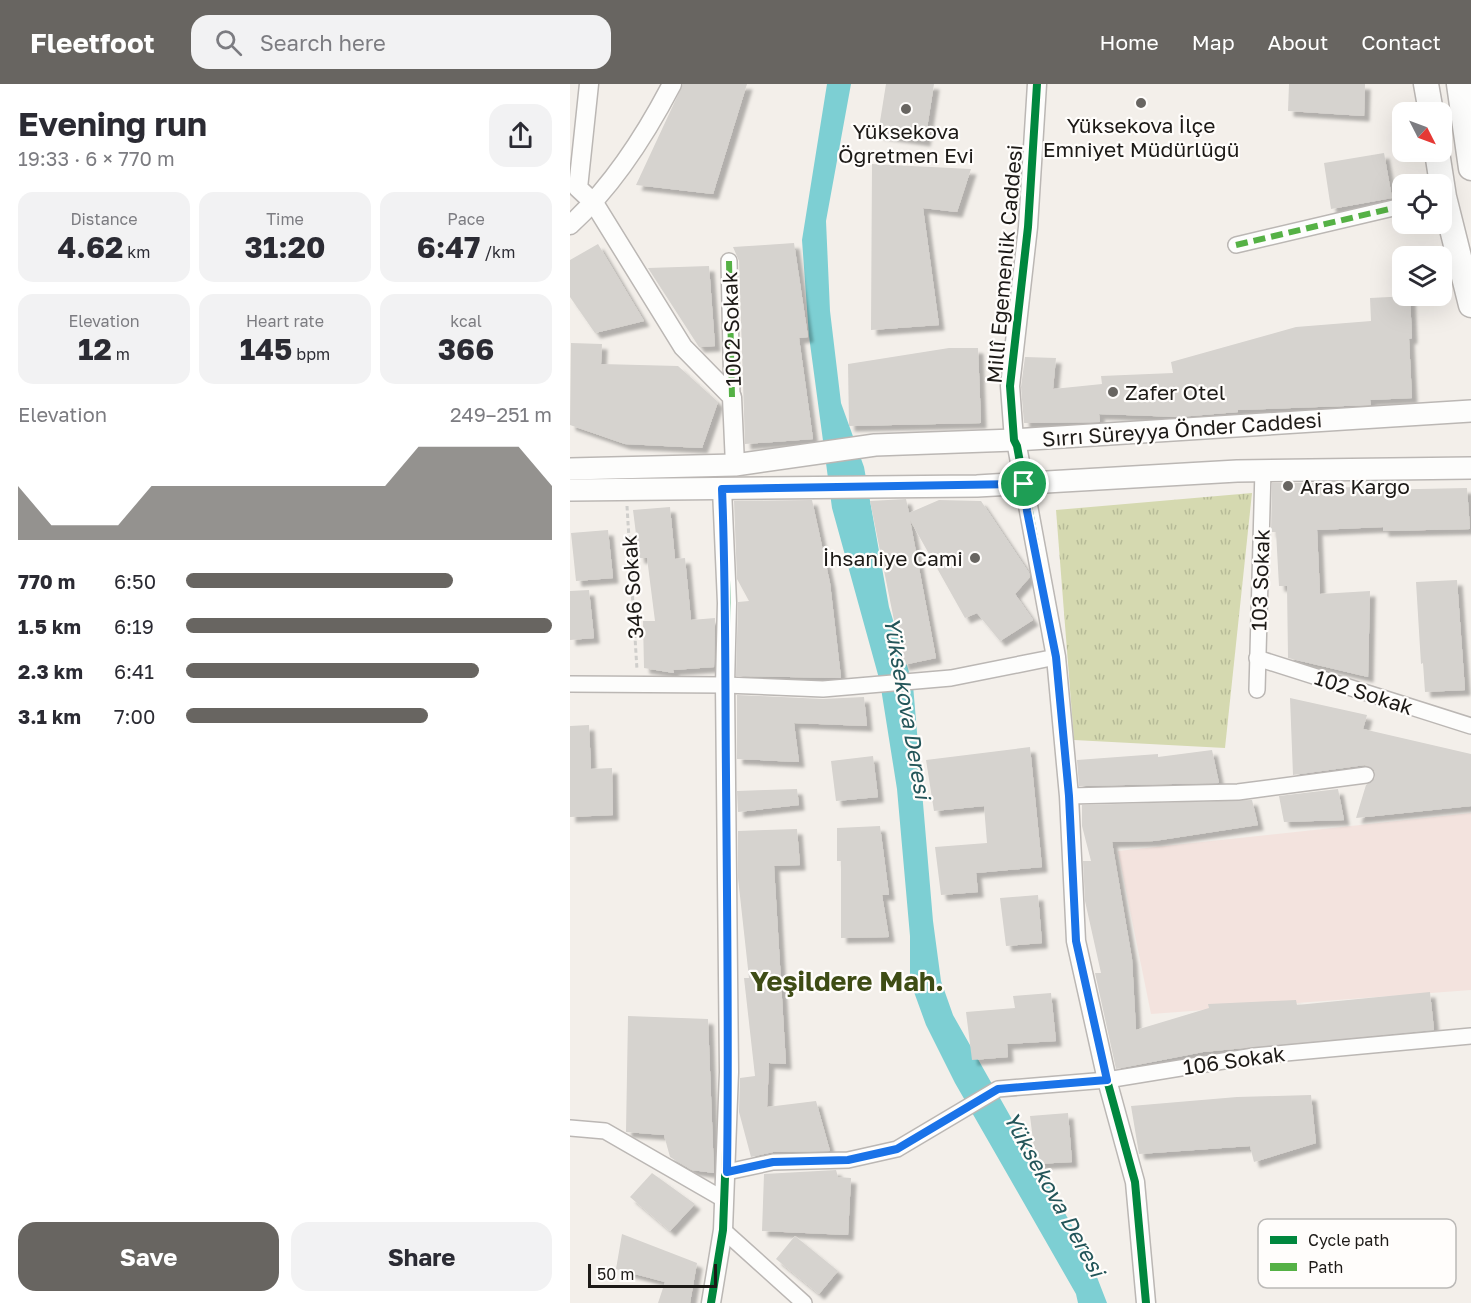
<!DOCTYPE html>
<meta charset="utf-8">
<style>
body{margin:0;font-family:"Golos Text",sans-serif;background:#f2f2f3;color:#2b2b33;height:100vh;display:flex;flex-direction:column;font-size:22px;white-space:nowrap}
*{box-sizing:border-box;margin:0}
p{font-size:20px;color:#7c7c81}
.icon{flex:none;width:33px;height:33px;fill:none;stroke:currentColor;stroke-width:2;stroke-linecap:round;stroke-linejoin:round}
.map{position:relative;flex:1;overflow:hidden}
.side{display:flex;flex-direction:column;background:#fff;width:570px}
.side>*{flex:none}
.needle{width:39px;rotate:132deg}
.controls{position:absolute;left:822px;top:18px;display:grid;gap:12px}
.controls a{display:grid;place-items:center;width:60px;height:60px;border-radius:12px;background:#fff;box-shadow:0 6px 24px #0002;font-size:30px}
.scale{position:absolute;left:18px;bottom:15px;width:129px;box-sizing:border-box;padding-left:6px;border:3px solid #1d1a17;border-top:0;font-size:16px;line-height:21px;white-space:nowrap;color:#1d1a17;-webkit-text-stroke:4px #fffdfb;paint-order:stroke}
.pin{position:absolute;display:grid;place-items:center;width:51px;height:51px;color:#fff;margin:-26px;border:3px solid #fff;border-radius:50%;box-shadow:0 2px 6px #0007}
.round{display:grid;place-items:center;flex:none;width:63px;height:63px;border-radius:18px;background:#f2f2f3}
.overview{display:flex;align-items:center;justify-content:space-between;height:102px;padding:0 18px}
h1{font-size:33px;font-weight:700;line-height:45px}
.stats{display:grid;grid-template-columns:repeat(3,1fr);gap:9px;height:102px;padding:6px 18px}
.stats div{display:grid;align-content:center;border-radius:15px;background:#f2f2f3;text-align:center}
.stats b{font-size:30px;font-weight:700}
.stats small{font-size:16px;font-weight:400}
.stats p{font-size:16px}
.chart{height:168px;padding:12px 18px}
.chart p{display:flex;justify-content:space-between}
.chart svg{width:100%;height:108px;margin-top:6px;fill:#686561;opacity:.7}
.cta{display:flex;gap:12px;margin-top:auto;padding:12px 18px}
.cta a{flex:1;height:69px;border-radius:18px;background:#686561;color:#fff;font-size:24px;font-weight:700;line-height:69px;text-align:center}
.cta a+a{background:#f2f2f3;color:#2b2b33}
ul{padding:0 18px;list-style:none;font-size:20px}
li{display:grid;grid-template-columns:96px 72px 1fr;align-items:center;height:45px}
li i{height:15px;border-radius:8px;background:#686561}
header{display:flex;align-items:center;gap:36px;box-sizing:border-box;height:84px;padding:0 30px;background:#686561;color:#fff}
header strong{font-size:28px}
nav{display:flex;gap:33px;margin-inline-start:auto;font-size:21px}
.search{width:420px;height:54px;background:#f2f2f3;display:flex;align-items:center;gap:15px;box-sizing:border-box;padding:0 21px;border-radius:18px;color:#7c7c81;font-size:22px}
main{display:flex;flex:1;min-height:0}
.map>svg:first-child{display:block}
.industrial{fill:#f3e3de}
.grass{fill:url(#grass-tufts)}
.water{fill:#7dcfd3}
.building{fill:#d6d3cf;filter:url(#shadow)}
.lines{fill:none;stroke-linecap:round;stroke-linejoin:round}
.minor-casing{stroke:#bbb7b4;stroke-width:18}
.tertiary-casing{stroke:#bbb7b4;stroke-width:21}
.secondary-casing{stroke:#bbb7b4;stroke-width:24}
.trunk-casing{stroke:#bbb7b4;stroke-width:27}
.path{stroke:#cfcecb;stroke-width:3;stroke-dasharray:4.5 3;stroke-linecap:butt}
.minor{stroke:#fdfdfc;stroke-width:15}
.tertiary{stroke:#fdfdfc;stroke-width:18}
.secondary{stroke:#fdfdfc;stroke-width:21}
.trunk{stroke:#fdfdfc;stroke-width:24}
.quiet{stroke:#55b145;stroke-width:6;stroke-dasharray:12 6;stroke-linecap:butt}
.cycleway-casing{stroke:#fffdfb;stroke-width:11}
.cycleway{stroke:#00873e;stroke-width:8}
.route-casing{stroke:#fff;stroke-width:12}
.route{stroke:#1a73e8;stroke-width:8}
.poi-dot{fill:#686561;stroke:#fffdfb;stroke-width:2}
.labels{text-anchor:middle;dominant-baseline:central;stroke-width:4.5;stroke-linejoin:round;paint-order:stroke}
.poi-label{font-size:21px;fill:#1d1a17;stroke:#fffdfb}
.street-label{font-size:21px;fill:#1d1a17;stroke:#fffdfb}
.water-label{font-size:22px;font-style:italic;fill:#235559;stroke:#fffdfb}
.district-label{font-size:27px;font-weight:bold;fill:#3e4c15;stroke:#fffdfb}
.key{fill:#fffdfb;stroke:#bbb9b7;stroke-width:1.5}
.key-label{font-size:16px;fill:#1d1a17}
</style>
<header>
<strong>Fleetfoot</strong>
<div class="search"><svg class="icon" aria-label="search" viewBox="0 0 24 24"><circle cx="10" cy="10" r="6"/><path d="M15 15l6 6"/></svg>Search here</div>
<nav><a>Home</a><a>Map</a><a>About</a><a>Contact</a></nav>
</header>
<main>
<section class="side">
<div class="overview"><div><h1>Evening run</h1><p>19:33 · 6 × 770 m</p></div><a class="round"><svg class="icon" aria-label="share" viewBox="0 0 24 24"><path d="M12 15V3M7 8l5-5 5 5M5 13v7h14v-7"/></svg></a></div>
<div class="stats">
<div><p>Distance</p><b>4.62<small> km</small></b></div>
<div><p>Time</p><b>31:20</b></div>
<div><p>Pace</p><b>6:47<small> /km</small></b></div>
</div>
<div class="stats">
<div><p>Elevation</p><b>12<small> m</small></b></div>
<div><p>Heart rate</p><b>145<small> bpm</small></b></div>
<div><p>kcal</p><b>366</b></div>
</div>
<div class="chart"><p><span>Elevation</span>249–251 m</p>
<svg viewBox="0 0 160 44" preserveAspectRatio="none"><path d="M0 44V22L10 38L20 38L30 38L40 22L50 22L60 22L70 22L80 22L90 22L100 22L110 22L120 6L130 6L140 6L150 6L160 22V44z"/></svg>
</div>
<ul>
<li><b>770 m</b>6:50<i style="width:73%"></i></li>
<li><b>1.5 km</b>6:19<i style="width:100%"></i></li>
<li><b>2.3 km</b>6:41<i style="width:80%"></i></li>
<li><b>3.1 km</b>7:00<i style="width:66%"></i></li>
</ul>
<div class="cta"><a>Save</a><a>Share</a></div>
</section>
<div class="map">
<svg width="901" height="1219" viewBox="0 0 901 1219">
<defs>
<pattern id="grass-tufts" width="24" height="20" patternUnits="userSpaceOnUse" patternTransform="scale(1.5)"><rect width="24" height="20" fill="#d5d9b0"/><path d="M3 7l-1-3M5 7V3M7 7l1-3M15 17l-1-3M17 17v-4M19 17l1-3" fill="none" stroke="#b6ba97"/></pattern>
<filter id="shadow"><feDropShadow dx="5.5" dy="5.5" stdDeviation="1.5" flood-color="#0004"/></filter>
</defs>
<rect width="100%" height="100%" fill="#f3efea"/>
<!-- industrial -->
<path class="industrial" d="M901 729V906L581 930 548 767Z"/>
<!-- grass -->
<path class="grass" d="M682 409 655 664 504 656 486 426Z"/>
<!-- water -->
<path class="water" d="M257 0H281L256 137 260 227 271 319 294 383 319 523 343 601 363 837 371 897 383 931 518 1170 537 1219H508L506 1210 385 999 356 941 340 897V852L327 705 310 598 262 424 239 252 232 156Z"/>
<!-- building -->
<g class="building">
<path d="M113 0H177L143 110 66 101Z"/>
<path d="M316 0H364L355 57 308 50Z"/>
<path d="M719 0H795L794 32 718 27Z"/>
<path d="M814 69 822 114 761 125 754 79Z"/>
<path d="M302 80 401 85 387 128 353 124 369 241 301 246Z"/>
<path d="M224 159 238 253 229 254 243 355 175 360 169 177 163 163Z"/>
<path d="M28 160 74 237 25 249 0 213V176Z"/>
<path d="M139 182 145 262 129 263 78 184Z"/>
<path d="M840 212 842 254 839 255 842 314 800 316 801 321 668 326V328L609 333 529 330 530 338 454 339 451 303 455 273 486 274 483 305 532 300 531 292 603 289 601 278 726 243 801 237 800 214Z"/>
<path d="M1 259 32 260 31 280 108 282 148 318 132 364 55 360 0 341Z"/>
<path d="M379 264H408L411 339 279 342 278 280Z"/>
<path d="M702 399H748L749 405 801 402V406L897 404 900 445 813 447V443L747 446 750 510 800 507 798 593 718 574 717 502H709L706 448H701Z"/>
<path d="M336 415 339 429 369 416 411 417 459 489 460 493 445 510 463 536 430 557 407 529 395 534 340 436 366 574 333 581 300 417Z"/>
<path d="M242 416 260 499 271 594 166 592 168 518 179 517 167 495 164 417Z"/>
<path d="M100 423 105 475 115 474 121 536 145 534 144 583 103 586 104 589 74 584 73 537H85L77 474H69L63 426Z"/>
<path d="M38 446 43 494 6 497 1 449Z"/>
<path d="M887 496 895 606 855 608 853 579 851 580 846 498Z"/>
<path d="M19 506 24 554 0 556V507Z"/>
<path d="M167 611 253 615 294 613 297 642 224 639 229 678 167 675Z"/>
<path d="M720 614 797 631 793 645 901 670V722L786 734 796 701 805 694 804 686 795 681 723 691Z"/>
<path d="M19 641 21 685 42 684 43 731 0 733V642Z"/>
<path d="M460 663 472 783 406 789 408 808 371 811 365 763 417 759 414 722 364 727 356 676Z"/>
<path d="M642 666 649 699 509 702 507 676 588 670V673Z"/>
<path d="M303 672 308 713 266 717 261 677Z"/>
<path d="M227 705 229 721 168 728 167 707Z"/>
<path d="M768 705 774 736 714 738 709 712Z"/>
<path d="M682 716 688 741 584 757 542 758 562 875 566 946 639 924 638 920 726 916 727 921 860 908 864 946 633 968 546 985 525 889H531L515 817 513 777H521L512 742V721Z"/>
<path d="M310 742 319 811H312L319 853 271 854V777H267V744Z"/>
<path d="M227 745 230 781 204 782 216 980 199 979 197 1023 246 1017 260 1067 203 1068 181 1073 169 1028 170 994 185 992 174 894H179L168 794V747Z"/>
<path d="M468 811 472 859 436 862 430 814Z"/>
<path d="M481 909 486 957 437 960 438 973 402 976 396 928 445 924 443 912Z"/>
<path d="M58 932 138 935 144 1089 122 1086 100 1073 94 1051 56 1048Z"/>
<path d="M741 1011 746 1059 684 1078 680 1062 569 1070 561 1022 667 1013Z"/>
<path d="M498 1029 502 1078 466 1080 460 1032Z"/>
<path d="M266 1086 268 1093 281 1094 278 1151 192 1147 194 1090Z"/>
<path d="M82 1089 125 1120 100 1147 60 1113Z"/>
<path d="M52 1150 127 1179 120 1219H88L95 1198 46 1185Z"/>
<path d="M225 1152 268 1187 249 1210 206 1175Z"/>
</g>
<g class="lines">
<!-- minor casing -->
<g class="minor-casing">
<g id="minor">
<path d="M666 161 832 122"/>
<path d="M159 177 162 313"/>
<path d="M687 574 901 642"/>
<path d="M0 600 155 601 253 605 381 594 486 573"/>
<path d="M687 606 693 386"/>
<path d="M499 712 668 708 796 691"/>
<path d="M0 1044 35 1047 153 1115"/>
<path d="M157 1088 203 1078 278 1076 327 1065 428 1005 537 996 684 972 901 952"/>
<path d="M153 1146 234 1219"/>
</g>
</g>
<!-- tertiary casing -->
<g class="tertiary-casing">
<g id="tertiary">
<path d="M19 0 8 104 24 119 113 263 162 313 165 381"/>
<path d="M467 0 458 143 440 302 444 356 447 362 486 573 499 712 506 857 537 996 565 1098 576 1219"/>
<path d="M0 141C42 103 76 50 102 0"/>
<path d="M141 1219 153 1146 159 988 155 601 157 519 152 405"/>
</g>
</g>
<!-- secondary casing -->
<g class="secondary-casing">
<g id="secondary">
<path d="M0 385 165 381 305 361 444 356 901 327"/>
<path d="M0 406 407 402 667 387 901 384"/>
</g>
</g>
<!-- trunk casing -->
<g class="trunk-casing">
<g id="trunk">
<path d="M856 0 861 28"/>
<path d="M889 0 901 84"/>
<path d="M867 68 874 113 901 221"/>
</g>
</g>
<!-- path -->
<path class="path" d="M57 422 67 586"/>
<!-- minor -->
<use href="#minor" class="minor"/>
<!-- tertiary -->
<use href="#tertiary" class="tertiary"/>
<!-- secondary -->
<use href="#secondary" class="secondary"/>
<!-- trunk -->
<use href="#trunk" class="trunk"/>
<!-- quiet -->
<g class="quiet">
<path d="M872 113H874"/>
<path d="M666 161 832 122"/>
<path d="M159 177 162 313"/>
</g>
<!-- cycleway casing -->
<g class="cycleway-casing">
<g id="cycleway">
<path d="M467 0 458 143 440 302 444 356 447 362 486 573 499 712 506 857 537 996 565 1098 576 1219"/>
<path d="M141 1219 153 1146 159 988 155 601 157 519 152 405"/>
</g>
</g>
<!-- cycleway -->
<use href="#cycleway" class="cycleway"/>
</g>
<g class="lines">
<!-- route casing -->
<g class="route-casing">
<path id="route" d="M454 400 457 427 486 573 499 712 506 857 537 996 428 1005 327 1065 278 1076 203 1078 157 1088C159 956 157 824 156 692 155 596 156 501 152 405Z"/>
</g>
<!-- route -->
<use href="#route" class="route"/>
</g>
<!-- markers -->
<g class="poi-dot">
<circle cx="571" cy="19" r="6"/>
<circle cx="336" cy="25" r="6"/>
<circle cx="543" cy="308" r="6"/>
<circle cx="718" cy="402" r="6"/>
<circle cx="405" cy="474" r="6"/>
</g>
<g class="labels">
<!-- poi labels -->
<g class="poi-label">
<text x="571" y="41">Yüksekova İlçe<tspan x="571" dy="24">Emniyet Müdürlüğü</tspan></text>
<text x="336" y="47">Yüksekova<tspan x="336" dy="24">Öğretmen Evi</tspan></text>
<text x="555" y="308" text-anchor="start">Zafer Otel</text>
<text x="730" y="402" text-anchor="start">Aras Kargo</text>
<text x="393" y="474" text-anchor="end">İhsaniye Cami</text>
</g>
<!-- street labels -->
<g class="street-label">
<text transform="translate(434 180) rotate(-85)">Millî Egemenlik Caddesi</text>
<text transform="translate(161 245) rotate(-92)">1002 Sokak</text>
<text transform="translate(612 345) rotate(-4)">Sırrı Süreyya Önder Caddesi</text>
<text transform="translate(690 496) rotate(-88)">103 Sokak</text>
<text transform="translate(62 503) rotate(-94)">346 Sokak</text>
<text transform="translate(794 608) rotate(18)">102 Sokak</text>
<text transform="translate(664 976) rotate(-8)">106 Sokak</text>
</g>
<!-- water labels -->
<g class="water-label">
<text transform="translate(338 624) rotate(80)">Yüksekova Deresi</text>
<text transform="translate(485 1110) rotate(61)">Yüksekova Deresi</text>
</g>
<!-- district labels -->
<g class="district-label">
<text x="277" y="897">Yeşildere Mah.</text>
</g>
</g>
<!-- legend -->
<rect x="688" y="1135" width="198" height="69" rx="9" class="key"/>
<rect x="700" y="1152" width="27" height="8" fill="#00873e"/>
<rect x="700" y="1179" width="27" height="8" fill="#55b145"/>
<g class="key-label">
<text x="738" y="1162">Cycle path</text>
<text x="738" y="1189">Path</text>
</g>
</svg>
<div class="controls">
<a><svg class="needle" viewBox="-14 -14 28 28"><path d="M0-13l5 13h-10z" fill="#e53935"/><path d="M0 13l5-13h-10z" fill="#7c7c81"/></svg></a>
<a><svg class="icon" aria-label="locate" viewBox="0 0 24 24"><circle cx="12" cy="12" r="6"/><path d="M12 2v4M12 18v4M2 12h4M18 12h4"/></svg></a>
<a><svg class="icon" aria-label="layers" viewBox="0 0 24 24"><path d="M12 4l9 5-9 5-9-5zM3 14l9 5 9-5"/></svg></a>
</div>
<div class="scale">50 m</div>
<div class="pin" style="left:454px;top:400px;background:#1e9e55"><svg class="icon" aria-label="arrive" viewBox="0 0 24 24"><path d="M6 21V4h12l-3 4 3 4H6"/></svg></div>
</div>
</main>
